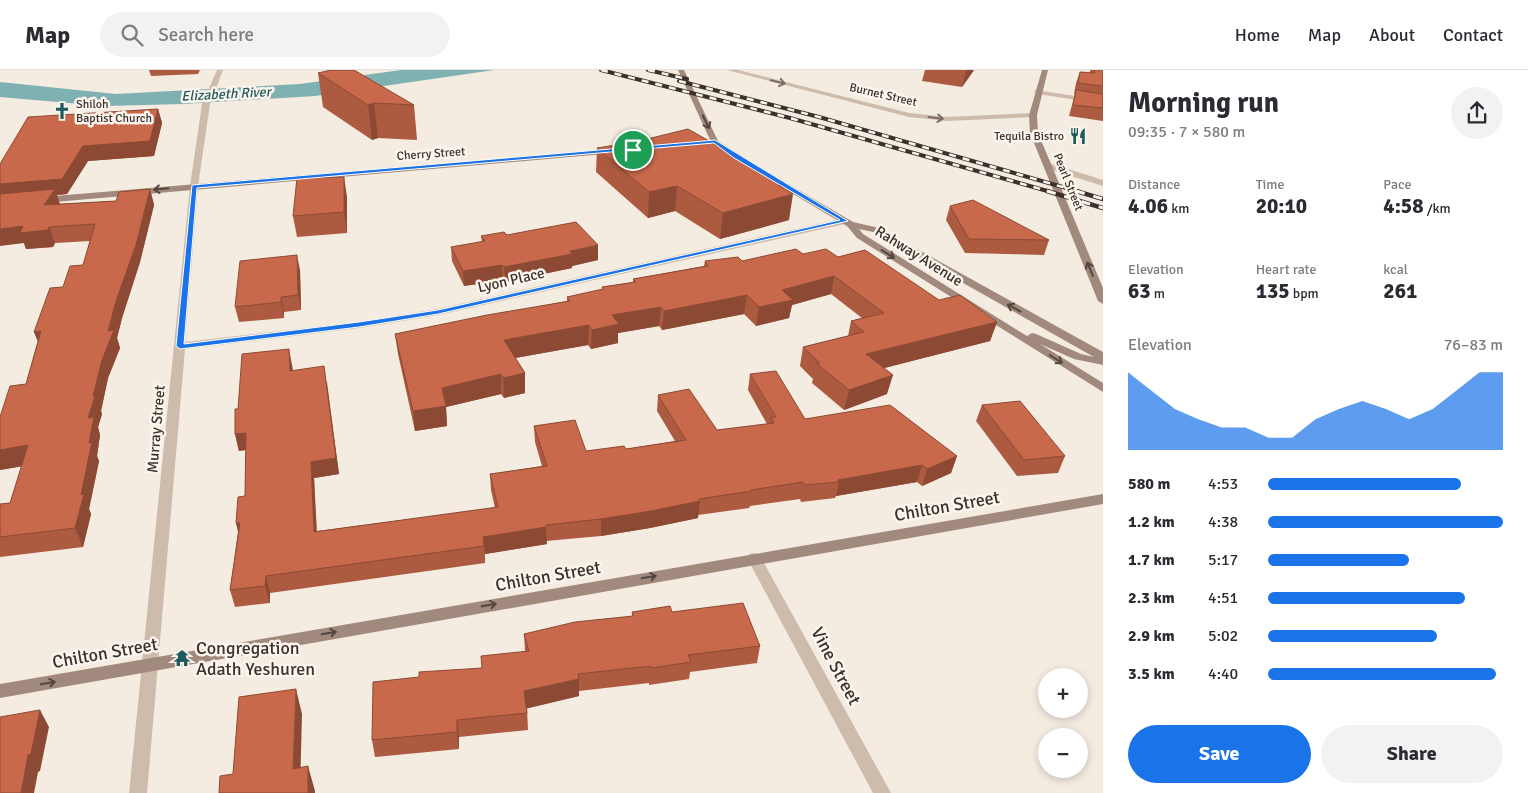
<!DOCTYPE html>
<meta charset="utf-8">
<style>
body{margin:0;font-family:Signika,sans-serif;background:#f2f2f3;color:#2b2b33;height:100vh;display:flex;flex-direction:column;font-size:19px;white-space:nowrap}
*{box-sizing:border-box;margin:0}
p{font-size:16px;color:#7c7c81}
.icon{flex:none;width:28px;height:28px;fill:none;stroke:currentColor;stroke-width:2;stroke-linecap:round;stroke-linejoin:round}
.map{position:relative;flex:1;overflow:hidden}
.drawer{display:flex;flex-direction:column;background:#fff;width:425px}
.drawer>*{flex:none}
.tools{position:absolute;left:1038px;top:598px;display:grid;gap:10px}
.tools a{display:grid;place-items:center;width:50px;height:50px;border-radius:50%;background:#fff;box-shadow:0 2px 8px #0003;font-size:25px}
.pin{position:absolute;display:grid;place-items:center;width:42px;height:42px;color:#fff;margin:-21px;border:2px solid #fff;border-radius:50%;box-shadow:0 1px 5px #0007}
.round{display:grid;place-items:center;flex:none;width:52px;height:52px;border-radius:26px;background:#f2f2f3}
.overview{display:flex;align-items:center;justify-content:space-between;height:85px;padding:0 25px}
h1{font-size:28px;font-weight:700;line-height:38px}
.metrics{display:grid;grid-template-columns:repeat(3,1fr);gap:8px;height:85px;padding:5px 25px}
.metrics div{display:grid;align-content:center}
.metrics b{font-size:21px;font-weight:700}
.metrics small{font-size:14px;font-weight:400}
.metrics p{font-size:14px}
.chart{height:140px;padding:10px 25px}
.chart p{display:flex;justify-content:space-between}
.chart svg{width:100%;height:90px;margin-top:5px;fill:#1a73e8;opacity:.7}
.cta{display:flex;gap:10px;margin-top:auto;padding:10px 25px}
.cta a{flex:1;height:58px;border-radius:30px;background:#1a73e8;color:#fff;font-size:20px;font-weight:700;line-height:58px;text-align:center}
.cta a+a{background:#f2f2f3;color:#2b2b33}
ul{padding:0 25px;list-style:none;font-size:16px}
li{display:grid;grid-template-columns:80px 60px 1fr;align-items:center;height:38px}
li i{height:12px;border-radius:6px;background:#1a73e8}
header{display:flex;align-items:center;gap:30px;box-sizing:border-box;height:70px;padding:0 25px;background:#fff;border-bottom:1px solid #e1e1e2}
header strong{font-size:24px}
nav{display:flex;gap:28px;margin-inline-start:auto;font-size:18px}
.search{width:350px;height:45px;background:#f2f2f3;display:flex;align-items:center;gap:12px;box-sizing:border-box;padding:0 18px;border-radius:28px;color:#7c7c81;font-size:19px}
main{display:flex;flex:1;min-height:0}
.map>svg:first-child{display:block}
.water{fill:#7fb0b2}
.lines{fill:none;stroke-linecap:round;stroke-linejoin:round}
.street{fill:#cdbbac;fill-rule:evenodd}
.secondary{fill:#a18a7d;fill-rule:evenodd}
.rail-far1-casing{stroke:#3b302b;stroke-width:4}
.rail-casing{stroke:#3b302b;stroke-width:4.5}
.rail-far1{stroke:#fbf5ee;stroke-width:2.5;stroke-dasharray:7;stroke-linecap:butt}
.rail{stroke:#fbf5ee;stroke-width:3;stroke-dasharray:9;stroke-linecap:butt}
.wall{fill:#ac5a40}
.shaded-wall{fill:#8c4a34}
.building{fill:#c8694b;stroke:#8c4a34}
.oneway{stroke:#7d6f65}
.oneway2{stroke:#544640}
.route{fill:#1a73e8;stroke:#fff;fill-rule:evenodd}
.labels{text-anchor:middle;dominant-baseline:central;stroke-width:5;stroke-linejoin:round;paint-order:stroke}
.far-street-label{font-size:12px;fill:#3b302b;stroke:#fbf5ee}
.far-poi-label{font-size:12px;fill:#3b302b;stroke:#fbf5ee;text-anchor:start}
.far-water-label{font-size:14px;font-style:italic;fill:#1f5a5e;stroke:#fbf5ee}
.street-label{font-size:15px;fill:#3b302b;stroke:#fbf5ee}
.near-street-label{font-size:18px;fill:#3b302b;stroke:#fbf5ee}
.near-poi-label{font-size:18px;fill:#3b302b;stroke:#fbf5ee;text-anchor:start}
</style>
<header>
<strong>Map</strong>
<div class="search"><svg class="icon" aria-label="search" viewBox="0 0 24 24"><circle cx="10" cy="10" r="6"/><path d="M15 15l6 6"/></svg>Search here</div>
<nav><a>Home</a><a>Map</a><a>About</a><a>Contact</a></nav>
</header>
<main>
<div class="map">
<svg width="1103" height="723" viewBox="0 0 1103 723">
<rect width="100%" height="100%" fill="#f4ebe1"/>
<!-- water -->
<path class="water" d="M401 0H494L315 26 184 34 104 36 0 27V12L116 24 300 14Z"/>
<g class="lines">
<!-- street -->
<g class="street">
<path d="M217 0H223L210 34 198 116 185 272 359 252 438 239 845 148 850 151 845 154 438 245 359 258 185 279 147 723H129L190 116 202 34Z"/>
<path d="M727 0H738L909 43 947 47 1033 43 1037 45 1033 47 947 51 909 47Z"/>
<path d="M1035 20 1103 30V34L1038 24 1034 22Z"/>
<path d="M1049 93 1103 110V116L1046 98 1045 96Z"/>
<path d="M754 483 759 484 891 723H873L747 488 749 484Z"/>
</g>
<!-- secondary -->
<g class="secondary">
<path d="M678 0H684L718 71 748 90V94H742L711 72Z"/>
<path d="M1042 0H1048L1037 45 1038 63 1103 218V234L1098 231 1030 63 1029 45Z"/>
<path d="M613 79H616V83L43 133 39 130 43 127Z"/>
<path d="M771 104 853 152 879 158 1103 282V295L1074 289 1040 274 1103 313V322L857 168 847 156 768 109V105ZM859 159 873 162 1094 287 1081 284 1036 264 1032 263 1027 266 863 164Z"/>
<path d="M1103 424V434L0 628V614Z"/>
</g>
<!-- rail-far1 casing -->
<g class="rail-far1-casing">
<g id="rail-far1">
<path d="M601 0 790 48 1051 122"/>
<path d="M648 0 687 9"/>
<path d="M679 11 819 47 1080 122"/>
</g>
</g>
<!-- rail casing -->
<g class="rail-casing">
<g id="rail">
<path d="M1047 121 1103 138"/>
<path d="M1076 121 1103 129"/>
</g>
</g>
<!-- rail-far1 -->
<use href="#rail-far1" class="rail-far1"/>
<!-- rail -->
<use href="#rail" class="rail"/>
</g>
<!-- wall -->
<g class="wall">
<path d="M149 0H200L198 4 151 6Z"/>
<path d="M925 0H974L962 17 922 11Z"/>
<path d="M1090 0H1103V51L1069 46 1075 24H1074L1076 13 1080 2 1090 3Z"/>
<path d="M318 3 414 35 417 70 378 68 372 70 323 37Z"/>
<path d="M158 39 162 53 154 86 88 91 67 124 57 125 60 134 116 131 150 119 154 135 140 192 122 248 117 268 120 278 108 308 101 341 102 344 98 357 100 365 97 386 99 391 89 439 91 444 83 477 0 487V434L10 433 22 396 0 400V347L26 314 38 271 34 262 63 217 83 195 90 171 55 173 53 177 26 179 0 94Z"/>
<path d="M597 78 784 118 789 150 720 169 675 141 648 148 596 102Z"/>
<path d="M347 127V163L297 167 293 146Z"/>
<path d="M950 136 1049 170 1044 185 965 183 946 150Z"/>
<path d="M507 165 598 190 572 196V198L505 212 503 210 464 216 452 191 451 177 482 172 481 166Z"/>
<path d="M803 184 838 187 939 230 997 252 990 271 884 298 887 324 844 340 812 313 813 309 800 296 803 277 848 266 851 251 862 248 831 224 792 235 789 248 756 256 744 244 662 260 659 256 618 263V273L591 279 588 275 515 288 525 303V323L504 328 501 324 446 337 447 356 415 361 398 284 395 264 567 231V227L602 220V217L633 212V209L704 196 705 191H742Z"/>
<path d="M300 200 301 240 284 242V248L239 252 235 237Z"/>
<path d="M292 295 293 300 327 312 339 404 314 408 317 461 495 438 491 420 490 404 542 396 535 372 534 356 586 381 626 379 675 371 657 341 658 325 717 360 767 354 748 320 750 304 805 349 957 386 951 403 922 416 917 412 836 426 835 428 801 432 800 429 750 436 749 438 698 445V448L650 458 601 466 546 471 547 474 485 484V493L270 523V533L235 537 230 520 238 462 236 453 245 426 246 380 239 381 235 364 238 339Z"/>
<path d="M982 335 1065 386 1058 403 1017 406 976 351Z"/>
<path d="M632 542H672L760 576 757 593 690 602 689 609 649 615V613L579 621V626L527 638 528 660 459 667V679L375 687 372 670 419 607 482 598 525 581 524 564 632 547Z"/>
</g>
<!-- shaded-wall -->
<g class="shaded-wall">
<path d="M967 0H974L962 17 966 1Z"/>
<path d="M374 33 378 68 372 70 368 35Z"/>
<path d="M158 39 162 53 154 86 88 91 67 124 57 125 60 135 50 151 0 130V114L83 76Z"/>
<path d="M344 107 347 127V163L344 142Z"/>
<path d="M784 113 782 127 793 124 789 150 720 169 723 143 778 115Z"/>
<path d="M677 116 675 141 648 148 649 122Z"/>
<path d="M150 119 154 135 140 192 122 248 117 268 120 278 108 308 101 341 102 344 98 357 100 365 97 386 99 391 89 439 91 444 83 477 75 458 89 373 88 348 116 231Z"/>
<path d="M23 156 49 157 55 173 53 177 26 179 24 173 0 176V159Z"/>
<path d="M598 175V190L572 196V198L505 212 504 197 570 181Z"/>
<path d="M297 185 300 200 301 240 298 225Z"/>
<path d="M502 195 503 210 464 216 463 201Z"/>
<path d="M834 206 831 224 792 235 789 248 756 256 759 237 782 220Z"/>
<path d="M747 225 744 244 662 260 664 241Z"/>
<path d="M281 227 284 242V248L281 232Z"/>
<path d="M661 237 659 256 618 263V273L591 279 592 260 612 245Z"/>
<path d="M997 252 990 271 861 304 866 284Z"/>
<path d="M589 255 588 275 504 290V270Z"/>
<path d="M41 261V279L34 262Z"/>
<path d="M289 279 292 295 293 316 290 301Z"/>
<path d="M324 296 339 404 314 408 317 479 314 462 311 392Z"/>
<path d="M525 303V323L504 328 503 308Z"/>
<path d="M501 304V324L446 337 447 356 415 361 413 341 442 318Z"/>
<path d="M893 305 887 324 844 340 849 320Z"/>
<path d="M246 363 250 379 239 381 235 364Z"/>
<path d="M28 375 36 394 0 400V380Z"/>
<path d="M957 386 951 403 922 416 927 399Z"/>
<path d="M922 395 917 412 836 426 839 412 838 410Z"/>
<path d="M700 431 698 448 650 458 601 466V449Z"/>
<path d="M236 453H240L241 470Z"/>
<path d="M546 457 547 474 485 484 483 467Z"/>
<path d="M266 506 270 523V533L265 516Z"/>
<path d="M579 609V626L525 639 524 621Z"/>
<path d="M296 619 302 644 300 723 293 699Z"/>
<path d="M40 640 49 657 40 701 38 702 34 723H21L28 685Z"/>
<path d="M457 650 459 667V679L457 662Z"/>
<path d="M308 696 315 721V723H308Z"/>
</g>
<!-- building -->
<g class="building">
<path d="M331 0H354L414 35 374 33 368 35 318 3Z"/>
<path d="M1094 0H1103V16L1078 13 1080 2 1095 3Z"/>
<path d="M1076 20 1103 24V38L1073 35Z"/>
<path d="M158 39 150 71 83 76 62 109 0 114V94L28 47Z"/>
<path d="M688 59 784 113 778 115 793 124 723 143 677 116 649 122 597 78 635 72Z"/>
<path d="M344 107V142L293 146 297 108Z"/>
<path d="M55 119 44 135 116 131 119 122 150 119 136 175 116 231 108 261 114 260 102 290 93 326H95L88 348 94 347 89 373 92 372 81 425 84 424 75 458 0 467V434L10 433 28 375 0 380V347L10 316 26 314 41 261 34 262 50 218 63 217 70 196 83 195 95 154 49 157 48 160 20 163 23 156 0 159V124Z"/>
<path d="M973 130 1049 170 969 169 950 136Z"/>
<path d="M576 152 598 175 570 181 572 184 504 197 502 195 463 201 451 177 485 171 481 166 504 162 507 165Z"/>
<path d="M796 179 803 184 826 179 838 187 865 180 939 230 960 225 997 252 866 284 893 305 849 320 816 293H820L803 277 864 262 851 251 884 243 834 206 782 220 793 230 759 237 747 225 664 241 661 237 612 245 619 254 592 260 589 255 504 270 525 303 503 308 501 304 442 318 446 336 413 341 395 264 487 245 570 231 567 227 603 219 602 217 636 212 633 209 708 196 705 191 738 187 742 191Z"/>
<path d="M297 185 298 225 281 227V232L235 237 240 191Z"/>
<path d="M289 279 290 301 324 296 336 388 311 392 314 462 498 437 490 404 547 396 534 356 575 350 586 381 624 376 626 379 686 370 658 325 689 319 717 360 774 353 771 347H776L750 304 776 301 805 349 890 335 957 386 927 399 922 395 838 410 839 412 805 415 803 412 751 420 752 421 699 429 700 431 651 441 601 449 546 455V457L483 467 484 476 266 506 265 516 230 520 240 453H236L238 427 245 426 246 363 235 364V339H238L242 284Z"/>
<path d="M1020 331 1065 386 1024 390 982 335Z"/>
<path d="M743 533 760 576 688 585 691 592 651 598V596L578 604 579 609 524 621 527 643 457 650V662L372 670 373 612 419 607V602L482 598 481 586 529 581 524 564 575 552 633 546 632 542 670 536 672 542Z"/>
<path d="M296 619 293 699 308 696V723H219L220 706 233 704 239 627Z"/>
<path d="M40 640 31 684 28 685 21 723H0V647Z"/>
</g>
<!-- one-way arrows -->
<defs><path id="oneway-shaft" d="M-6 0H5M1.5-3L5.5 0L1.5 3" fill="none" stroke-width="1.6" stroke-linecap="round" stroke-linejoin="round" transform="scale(1.25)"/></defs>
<g class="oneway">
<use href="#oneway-shaft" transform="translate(778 12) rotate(14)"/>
<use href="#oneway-shaft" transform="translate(936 48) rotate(7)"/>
</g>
<g class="oneway2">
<use href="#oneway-shaft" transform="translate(706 52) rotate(64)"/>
<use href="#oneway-shaft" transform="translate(161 119) rotate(175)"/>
<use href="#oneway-shaft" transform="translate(888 184) rotate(32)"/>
<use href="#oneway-shaft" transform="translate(1090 199) rotate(-112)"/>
<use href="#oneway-shaft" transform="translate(1014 238) rotate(-151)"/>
<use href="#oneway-shaft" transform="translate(1056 289) rotate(32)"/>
<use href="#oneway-shaft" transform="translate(649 507) rotate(-10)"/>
<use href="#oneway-shaft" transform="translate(489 535) rotate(-10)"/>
<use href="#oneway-shaft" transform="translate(329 563) rotate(-10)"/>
<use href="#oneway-shaft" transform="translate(48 613) rotate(-10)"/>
</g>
<!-- route -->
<path class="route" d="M715 70 848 151 438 244 359 257 180 279 176 276 192 115ZM714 73 734 88 840 150 438 240 359 252 184 274 197 118Z"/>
<!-- icons -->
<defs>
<g id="church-bare" transform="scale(1.35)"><path d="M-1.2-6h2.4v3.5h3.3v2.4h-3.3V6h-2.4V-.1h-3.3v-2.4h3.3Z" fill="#1f5a5e" stroke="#fbf5ee" stroke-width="2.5" paint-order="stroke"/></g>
<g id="restaurant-bare" transform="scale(1.35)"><path d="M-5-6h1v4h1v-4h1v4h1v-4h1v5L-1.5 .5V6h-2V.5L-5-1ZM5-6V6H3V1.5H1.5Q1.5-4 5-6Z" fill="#1f5a5e" stroke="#fbf5ee" stroke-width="2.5" paint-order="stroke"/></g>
<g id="temple-bare" transform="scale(1.35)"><path d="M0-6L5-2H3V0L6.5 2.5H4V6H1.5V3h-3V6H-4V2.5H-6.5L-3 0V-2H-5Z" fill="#1f5a5e" stroke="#fbf5ee" stroke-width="2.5" paint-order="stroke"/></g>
</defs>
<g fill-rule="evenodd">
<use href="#church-bare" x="62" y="41"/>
<use href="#restaurant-bare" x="1078" y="66"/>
<use href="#temple-bare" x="182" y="588"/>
</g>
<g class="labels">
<!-- far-street labels -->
<g class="far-street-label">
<text transform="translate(883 25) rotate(13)">Burnet Street</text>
<text transform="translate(431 84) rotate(-4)">Cherry Street</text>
<text transform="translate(1068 112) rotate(68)">Pearl Street</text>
</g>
<!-- far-poi labels -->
<g class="far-poi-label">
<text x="76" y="34">Shiloh<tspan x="76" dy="14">Baptist Church</tspan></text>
<text x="1064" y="66" text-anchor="end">Tequila Bistro</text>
</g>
<!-- far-water labels -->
<g class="far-water-label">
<text transform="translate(226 24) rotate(-3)">Elizabeth River</text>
</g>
<!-- street labels -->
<g class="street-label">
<text transform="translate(919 186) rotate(32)">Rahway Avenue</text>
<text transform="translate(511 210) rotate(-13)">Lyon Place</text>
<text transform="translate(156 359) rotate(-85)">Murray Street</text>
</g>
<!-- near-street labels -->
<g class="near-street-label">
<text transform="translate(947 436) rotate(-10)">Chilton Street</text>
<text transform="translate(548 506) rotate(-10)">Chilton Street</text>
<text transform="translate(105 583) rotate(-10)">Chilton Street</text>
<text transform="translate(836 596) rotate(62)">Vine Street</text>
</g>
<!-- near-poi labels -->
<g class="near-poi-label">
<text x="196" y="578">Congregation<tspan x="196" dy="21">Adath Yeshuren</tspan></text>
</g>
</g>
</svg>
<div class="tools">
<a>+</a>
<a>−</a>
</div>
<div class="pin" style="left:633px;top:80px;background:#1e9e55"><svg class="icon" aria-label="arrive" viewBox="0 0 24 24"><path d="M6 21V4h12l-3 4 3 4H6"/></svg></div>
</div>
<section class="drawer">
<div class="overview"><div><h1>Morning run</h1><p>09:35 · 7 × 580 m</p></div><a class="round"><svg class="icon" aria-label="share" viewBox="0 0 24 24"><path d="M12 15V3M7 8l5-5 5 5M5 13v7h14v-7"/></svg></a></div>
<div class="metrics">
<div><p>Distance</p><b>4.06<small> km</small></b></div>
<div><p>Time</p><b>20:10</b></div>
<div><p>Pace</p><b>4:58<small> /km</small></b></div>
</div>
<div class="metrics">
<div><p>Elevation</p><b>63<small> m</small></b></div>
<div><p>Heart rate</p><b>135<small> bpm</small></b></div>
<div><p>kcal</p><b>261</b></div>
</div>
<div class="chart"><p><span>Elevation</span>76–83 m</p>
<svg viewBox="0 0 160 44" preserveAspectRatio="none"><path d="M0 44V6L10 15L20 24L30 29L40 33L50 33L60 38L70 38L80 29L90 24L100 20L110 24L120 29L130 24L140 15L150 6L160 6V44z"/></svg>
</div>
<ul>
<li><b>580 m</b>4:53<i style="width:82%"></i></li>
<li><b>1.2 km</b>4:38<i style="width:100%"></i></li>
<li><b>1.7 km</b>5:17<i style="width:60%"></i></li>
<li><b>2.3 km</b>4:51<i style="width:84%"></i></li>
<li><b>2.9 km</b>5:02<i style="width:72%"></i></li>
<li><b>3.5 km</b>4:40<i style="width:97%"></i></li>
</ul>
<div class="cta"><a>Save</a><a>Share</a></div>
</section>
</main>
